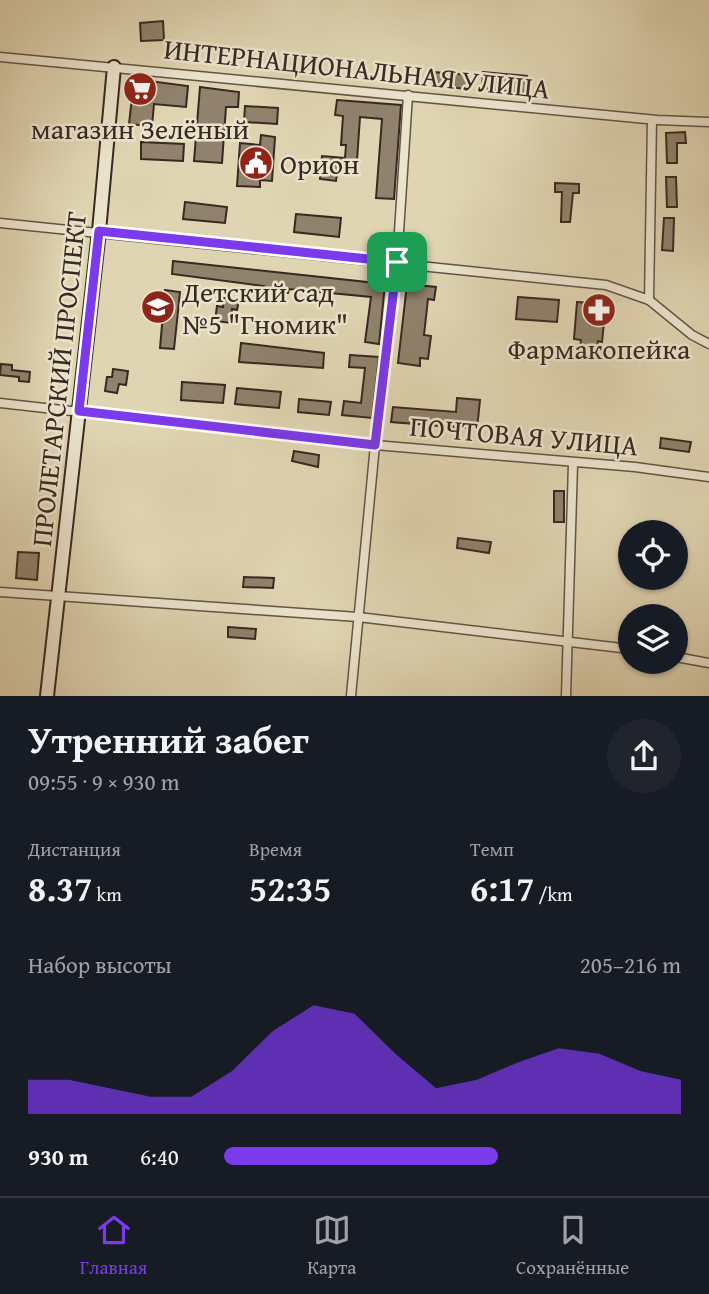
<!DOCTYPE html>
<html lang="ru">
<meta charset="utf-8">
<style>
body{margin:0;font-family:"Gentium Book Plus",serif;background:#20242c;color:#f1f3f6;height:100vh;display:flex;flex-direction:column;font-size:26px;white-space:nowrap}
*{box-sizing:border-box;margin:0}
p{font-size:23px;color:#9ea1a6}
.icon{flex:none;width:38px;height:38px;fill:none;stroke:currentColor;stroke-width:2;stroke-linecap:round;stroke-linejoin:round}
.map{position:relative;height:696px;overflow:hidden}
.details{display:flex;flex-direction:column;background:#171b24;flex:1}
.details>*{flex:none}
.tools{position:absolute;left:618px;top:520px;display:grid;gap:14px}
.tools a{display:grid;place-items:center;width:70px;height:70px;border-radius:50%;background:#171b24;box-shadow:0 2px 5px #0004;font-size:35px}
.pin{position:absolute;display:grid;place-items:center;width:60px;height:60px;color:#fff;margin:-30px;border-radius:14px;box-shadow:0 4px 10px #0006}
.round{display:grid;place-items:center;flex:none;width:74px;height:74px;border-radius:37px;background:#20242c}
.headline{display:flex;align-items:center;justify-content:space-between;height:119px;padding:0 28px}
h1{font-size:38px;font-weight:700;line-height:52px}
.stats{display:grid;grid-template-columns:repeat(3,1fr);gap:10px;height:119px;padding:7px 28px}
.stats div{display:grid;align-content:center}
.stats b{font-size:35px;font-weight:700}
.stats small{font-size:19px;font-weight:400}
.stats p{font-size:19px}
.chart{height:196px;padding:14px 28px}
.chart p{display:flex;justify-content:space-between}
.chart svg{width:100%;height:126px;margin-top:7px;fill:#7c3aed;opacity:.7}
ul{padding:0 28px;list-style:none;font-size:23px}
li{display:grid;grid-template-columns:112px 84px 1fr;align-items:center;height:52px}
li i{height:18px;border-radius:9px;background:#7c3aed}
.dock{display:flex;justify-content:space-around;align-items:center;height:98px;border-top:2px solid #363941;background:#171b24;font-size:19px;color:#9ea1a6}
.dock a{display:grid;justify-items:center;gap:4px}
.dock .selected{color:#7c3aed}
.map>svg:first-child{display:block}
.building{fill:#90826c;stroke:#392821;stroke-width:2}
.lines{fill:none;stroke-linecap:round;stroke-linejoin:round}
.street-casing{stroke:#635345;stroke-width:11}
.secondary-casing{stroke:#392821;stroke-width:16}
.street{stroke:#ebe4cd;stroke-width:8}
.secondary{stroke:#ebe4cd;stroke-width:12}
.route-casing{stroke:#fff;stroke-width:14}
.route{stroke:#7c3aed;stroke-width:9}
.labels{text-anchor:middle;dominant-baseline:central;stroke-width:5;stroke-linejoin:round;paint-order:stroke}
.street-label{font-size:28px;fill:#392821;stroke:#ebe4cd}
.poi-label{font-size:28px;fill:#392821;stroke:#ebe4cd}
</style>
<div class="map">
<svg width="709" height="696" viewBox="0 0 709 696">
<rect width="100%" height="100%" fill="#e0d5b2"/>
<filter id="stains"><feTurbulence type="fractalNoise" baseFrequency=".00286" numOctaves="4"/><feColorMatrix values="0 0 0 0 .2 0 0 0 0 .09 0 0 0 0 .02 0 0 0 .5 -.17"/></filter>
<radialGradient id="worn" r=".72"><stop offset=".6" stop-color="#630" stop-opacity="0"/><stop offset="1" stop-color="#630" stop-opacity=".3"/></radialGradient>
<!-- building -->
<g class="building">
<path d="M163 21 164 40 141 41 140 23Z"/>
<path d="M433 72 468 75 466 89 431 85Z"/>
<path d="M483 72 527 76 526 93 482 88Z"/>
<path d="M134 79 188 86 186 107 154 104 152 126 129 124Z"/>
<path d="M200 87 239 92 238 107H226L222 163 194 161Z"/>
<path d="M337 100 401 105 394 199 376 198 382 119 360 117 356 175 337 173 336 181 320 179 322 156 345 158 346 145H341L343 116 335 115Z"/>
<path d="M245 106 278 108 277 124 244 122Z"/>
<path d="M685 132 686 143H677V163H667L666 133Z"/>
<path d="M261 135 275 137 272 181 260 180V187L237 186 240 143 260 145Z"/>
<path d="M141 142 184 144 183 161 141 159Z"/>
<path d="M666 177H676L677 207H667Z"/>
<path d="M555 183 579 184V193H573L570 222H561L562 192H555Z"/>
<path d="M185 202 227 207 225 223 183 219Z"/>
<path d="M296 214 341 218 339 237 294 232Z"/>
<path d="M664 218H674L673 251 662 250Z"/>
<path d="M173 261 385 284 379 344 365 342 371 297 289 289 288 293 263 290 264 286 172 274Z"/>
<path d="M407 284 436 287 434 300 428 299 424 335 431 336 428 359 420 358V366L398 363Z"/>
<path d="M165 290 180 292 174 349 160 348Z"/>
<path d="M518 297 559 300 557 322 516 319Z"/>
<path d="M224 298 239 300 237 310 232 309 231 323 215 321 217 306 223 307Z"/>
<path d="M577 302 606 304 602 342 598 341 597 350 580 348 581 340 574 339Z"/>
<path d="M241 343 324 353 323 368 239 362Z"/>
<path d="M350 355 379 357 372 418 342 415 344 401 361 403 365 368 349 367Z"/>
<path d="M1 364 12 365V370L30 372 29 382 19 381V377L0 375Z"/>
<path d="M113 369 128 371 126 385 119 384 117 393 105 391 107 377H112Z"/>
<path d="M182 382 225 385 223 403 181 400Z"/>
<path d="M237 388 281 392 279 408 235 404Z"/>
<path d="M457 398 480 400 477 429 391 422 393 407 456 412Z"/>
<path d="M299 399 331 402 329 415 298 412Z"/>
<path d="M661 438 691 442 689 452 660 448Z"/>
<path d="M294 451 319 455 318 467 292 461Z"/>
<rect x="554" y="491" width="10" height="31"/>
<path d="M458 538 491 542 489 553 457 548Z"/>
<path d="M18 552 39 553 37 580 16 578Z"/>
<path d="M244 577 274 578 273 588 243 587Z"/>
<path d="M228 627 256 629 255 639 228 637Z"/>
</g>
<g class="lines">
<!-- street casing -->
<g class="street-casing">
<g id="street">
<path d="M0 57 657 120 709 122"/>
<path d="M0 223 606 285 649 300 692 335 709 344"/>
<path d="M649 300 652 120"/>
<path d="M0 403 375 445 635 467 709 477"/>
<path d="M0 592 358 617 630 649"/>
<path d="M676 657 709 663"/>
<path d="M351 696 375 445 397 262 408 95"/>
<path d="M566 696 573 464"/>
</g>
</g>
<!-- secondary casing -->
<g class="secondary-casing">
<path id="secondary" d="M47 696 99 231 114 67"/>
</g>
<!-- street -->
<use href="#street" class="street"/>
<!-- secondary -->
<use href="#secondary" class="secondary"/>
</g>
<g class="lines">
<!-- route casing -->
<g class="route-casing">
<path id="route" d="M99 231 397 262 375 445 79 411Z"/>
</g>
<!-- route -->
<use href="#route" class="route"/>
</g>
<!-- icons -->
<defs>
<g id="supermarket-disc" transform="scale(1.75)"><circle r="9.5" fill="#8f2418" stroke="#ebe4cd"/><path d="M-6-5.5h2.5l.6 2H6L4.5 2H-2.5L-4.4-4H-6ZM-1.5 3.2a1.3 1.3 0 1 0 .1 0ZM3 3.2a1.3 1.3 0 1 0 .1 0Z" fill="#fff"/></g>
<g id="civic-disc" transform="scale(1.75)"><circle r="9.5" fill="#8f2418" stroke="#ebe4cd"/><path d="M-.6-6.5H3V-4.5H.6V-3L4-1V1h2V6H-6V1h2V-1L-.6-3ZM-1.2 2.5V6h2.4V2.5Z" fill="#fff"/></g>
<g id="school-disc" transform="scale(1.75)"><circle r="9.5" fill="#8f2418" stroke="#ebe4cd"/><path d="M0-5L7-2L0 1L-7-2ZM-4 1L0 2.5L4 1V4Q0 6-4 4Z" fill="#fff"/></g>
<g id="pharmacy-disc" transform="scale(1.75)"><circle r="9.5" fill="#8f2418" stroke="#ebe4cd"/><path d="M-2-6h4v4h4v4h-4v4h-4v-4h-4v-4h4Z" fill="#fff"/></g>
</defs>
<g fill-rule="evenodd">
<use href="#supermarket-disc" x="140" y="89"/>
<use href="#civic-disc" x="256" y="163"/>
<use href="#school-disc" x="158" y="307"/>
<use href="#pharmacy-disc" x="599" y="310"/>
</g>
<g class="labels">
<!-- street labels -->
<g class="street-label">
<text transform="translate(357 68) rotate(6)">ИНТЕРНАЦИОНАЛЬНАЯ УЛИЦА</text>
<text transform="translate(58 379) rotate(-84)">ПРОЛЕТАРСКИЙ ПРОСПЕКТ</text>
<text transform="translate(524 435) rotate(5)">ПОЧТОВАЯ УЛИЦА</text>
</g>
<!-- poi labels -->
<g class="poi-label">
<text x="140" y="128">магазин Зелёный</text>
<text x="280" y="163" text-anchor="start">Орион</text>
<text x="182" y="291" text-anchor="start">Детский сад<tspan x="182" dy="32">№5 "Гномик"</tspan></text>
<text x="599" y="348">Фармакопейка</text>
</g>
</g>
<rect width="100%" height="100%" filter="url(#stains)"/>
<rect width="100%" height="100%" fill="url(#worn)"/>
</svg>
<div class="tools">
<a><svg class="icon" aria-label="locate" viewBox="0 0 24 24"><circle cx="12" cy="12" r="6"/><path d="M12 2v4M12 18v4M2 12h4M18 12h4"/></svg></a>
<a><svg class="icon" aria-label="layers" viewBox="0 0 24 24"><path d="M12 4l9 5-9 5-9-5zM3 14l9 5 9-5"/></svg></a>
</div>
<div class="pin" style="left:397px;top:262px;background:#1e9e55"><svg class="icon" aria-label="arrive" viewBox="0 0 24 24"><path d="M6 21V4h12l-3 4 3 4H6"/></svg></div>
</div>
<section class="details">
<div class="headline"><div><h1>Утренний забег</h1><p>09:55 · 9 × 930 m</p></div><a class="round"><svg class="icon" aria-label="share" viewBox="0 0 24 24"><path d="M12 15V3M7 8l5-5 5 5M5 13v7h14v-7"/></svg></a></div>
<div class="stats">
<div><p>Дистанция</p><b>8.37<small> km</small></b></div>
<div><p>Время</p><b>52:35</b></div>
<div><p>Темп</p><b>6:17<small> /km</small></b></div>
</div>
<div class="chart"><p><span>Набор высоты</span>205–216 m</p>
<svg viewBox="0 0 160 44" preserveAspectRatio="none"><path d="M0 44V32L10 32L20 35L30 38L40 38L50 29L60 15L70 6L80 9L90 23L100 35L110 32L120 26L130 21L140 23L150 29L160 32V44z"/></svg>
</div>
<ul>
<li><b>930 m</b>6:40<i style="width:60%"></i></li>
</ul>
</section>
<nav class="dock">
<a class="selected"><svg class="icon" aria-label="home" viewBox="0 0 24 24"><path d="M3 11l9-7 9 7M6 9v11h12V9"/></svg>Главная</a>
<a><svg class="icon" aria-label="map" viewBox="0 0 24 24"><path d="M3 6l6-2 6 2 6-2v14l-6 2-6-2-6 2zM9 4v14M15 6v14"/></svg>Карта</a>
<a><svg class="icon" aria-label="saved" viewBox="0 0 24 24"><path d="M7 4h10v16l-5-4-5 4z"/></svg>Сохранённые</a>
</nav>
